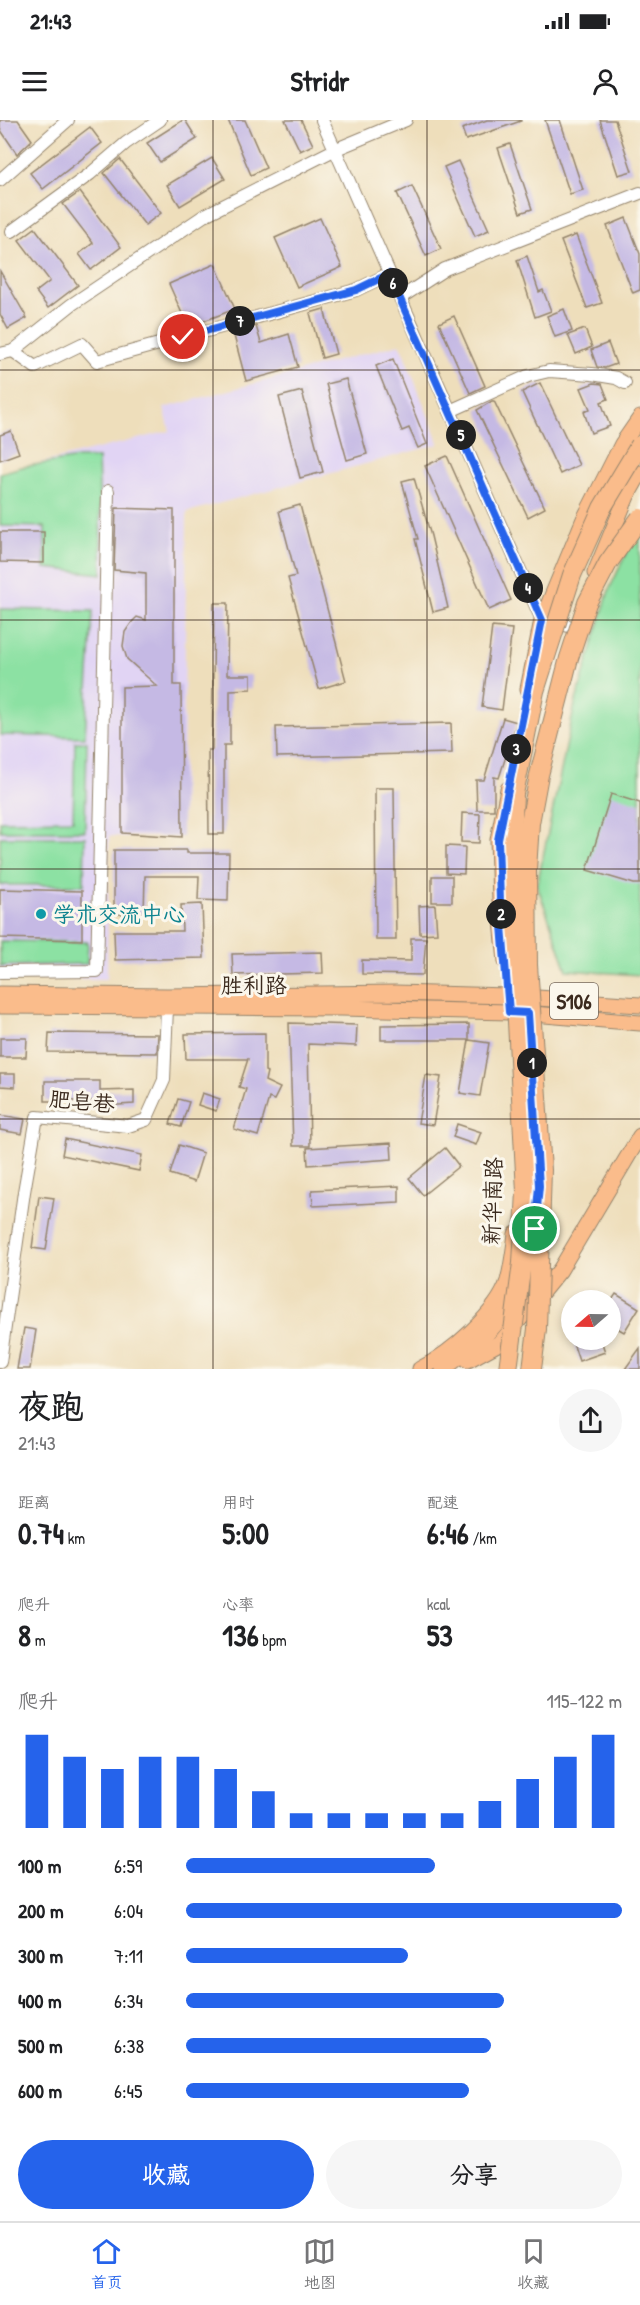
<!DOCTYPE html>
<html lang="zh">
<meta charset="utf-8">
<style>
body{margin:0;font-family:"Patrick Hand","LXGW WenKai TC",sans-serif;background:#f6f6f6;color:#202124;height:100vh;display:flex;flex-direction:column;font-size:22px;white-space:nowrap}
*{box-sizing:border-box;margin:0}
p{font-size:20px;color:#757577}
.icon{flex:none;width:33px;height:33px;fill:none;stroke:currentColor;stroke-width:2;stroke-linecap:round;stroke-linejoin:round}
.map{position:relative;height:1249px;overflow:hidden}
.details{display:flex;flex-direction:column;background:#fff;flex:1}
.details>*{flex:none}
.needle{width:39px;rotate:250deg}
.buttons{position:absolute;left:561px;top:1170px;display:grid;gap:12px}
.buttons a{display:grid;place-items:center;width:60px;height:60px;border-radius:50%;background:#fff;box-shadow:0 3px 9px #0003;font-size:30px}
.pin{position:absolute;display:grid;place-items:center;width:51px;height:51px;color:#fff;margin:-26px;border:3px solid #fff;border-radius:50%;box-shadow:0 2px 6px #0007}
.km{position:absolute;width:30px;height:30px;margin:-15px;border-radius:50%;background:#222;color:#fff;font-size:16px;line-height:30px;text-align:center}
.round{display:grid;place-items:center;flex:none;width:63px;height:63px;border-radius:32px;background:#f6f6f6}
.summary{display:flex;align-items:center;justify-content:space-between;height:102px;padding:0 18px}
h1{font-size:33px;font-weight:800;line-height:45px}
.metrics{display:grid;grid-template-columns:repeat(3,1fr);gap:9px;height:102px;padding:6px 18px}
.metrics div{display:grid;align-content:center}
.metrics b{font-size:30px;font-weight:800}
.metrics small{font-size:16px;font-weight:400}
.metrics p{font-size:16px}
.chart{height:168px;padding:12px 18px}
.chart p{display:flex;justify-content:space-between}
.chart svg{width:100%;height:108px;margin-top:6px;stroke:#2563eb;stroke-width:6}
.action{display:flex;gap:12px;margin-top:auto;padding:12px 18px}
.action a{flex:1;height:69px;border-radius:36px;background:#2563eb;color:#fff;font-size:24px;font-weight:800;line-height:69px;text-align:center}
.action a+a{background:#f6f6f6;color:#202124}
ul{padding:0 18px;list-style:none;font-size:20px}
li{display:grid;grid-template-columns:96px 72px 1fr;align-items:center;height:45px}
li i{height:15px;border-radius:8px;background:#2563eb}
.status{display:flex;justify-content:space-between;align-items:center;height:42px;padding:0 30px;background:#fff;direction:ltr}
.status svg{height:16px;fill:currentColor}
header{display:flex;justify-content:space-between;align-items:center;height:78px;padding:0 18px;background:#fff;font-size:27px;font-weight:800}
.tab-bar{display:flex;justify-content:space-around;align-items:center;height:84px;border-top:2px solid #e0e0e0;background:#fff;font-size:16px;color:#757577}
.tab-bar a{display:grid;justify-items:center;gap:3px}
.tab-bar .current{color:#2563eb}
.map>svg:first-child{display:block}
.built{fill:#e1d4f4}
.green{fill:#8ce1a3;stroke:#648660;stroke-width:1.5}
.building{fill:#c5b9e4}
.lines{fill:none;stroke-linecap:round;stroke-linejoin:round}
.minor-casing{stroke:#94846c;stroke-width:14}
.major-casing{stroke:#94846c;stroke-width:17}
.minor{stroke:#fff;stroke-width:12}
.major{stroke:#fabc8b;stroke-width:15}
.highway-bridge-casing{stroke:#94846c;stroke-width:20;stroke-linecap:butt}
.highway-bridge{stroke:#fabc8b;stroke-width:18}
.route-casing{stroke:#fff;stroke-width:12}
.route{stroke:#2563eb;stroke-width:8}
.grid{fill:none;stroke:#3b2a1e;stroke-width:1.5;stroke-opacity:0.55}
.culture-dot{fill:#0f9aa8;stroke:#fbf7ec;stroke-width:2}
.labels{text-anchor:middle;dominant-baseline:central;stroke-width:6;stroke-linejoin:round;paint-order:stroke}
.shield{fill:#fbf7ec;stroke:#75685c;stroke-width:1.5}
.shield-label{font-size:21px;font-weight:bold;fill:#3b2a1e}
.culture-label{font-size:22px;fill:#0d838f;stroke:#fbf7ec;text-anchor:start}
.street-label{font-size:22px;fill:#3b2a1e;stroke:#fbf7ec}
</style>
<div class="status"><b>21:43</b><svg viewBox="0 0 49 12"><path d="M0 12V9h3v3zM5 12V6h3v6zM10 12V3h3v9zM15 12V0h3v12zM26 1h20v11H26zM47 4h2v5h-2z"/></svg></div>
<header><svg class="icon" aria-label="menu" viewBox="0 0 24 24"><path d="M4 6h16M4 12h16M4 18h16"/></svg>Stridr<svg class="icon" aria-label="person" viewBox="0 0 24 24"><circle cx="12" cy="8" r="4"/><path d="M4 21q1-7 8-7t8 7"/></svg></header>
<div class="map">
<svg width="640" height="1249" viewBox="0 0 640 1249">
<rect width="100%" height="100%" fill="#fbf7ec"/>
<filter id="ink" filterUnits="userSpaceOnUse"><feTurbulence type="fractalNoise" baseFrequency=".0167" numOctaves="2"/><feDisplacementMap in="SourceGraphic" scale="12" xChannelSelector="R" yChannelSelector="G"/><feConvolveMatrix kernelMatrix="1 2 1 2 8 2 1 2 1" color-interpolation-filters="sRGB"/></filter>
<filter id="wash" filterUnits="userSpaceOnUse"><feTurbulence type="fractalNoise" baseFrequency=".008" numOctaves="4" result="noise"/><feDisplacementMap in="SourceGraphic" scale="24" xChannelSelector="R" yChannelSelector="G"/><feGaussianBlur stdDeviation="1.35" result="paint"/><feColorMatrix in="noise" values="0 0 0 0 0 0 0 0 0 0 0 0 0 0 0 0 0 1.4 0 .05"/><feComposite in="paint" operator="in"/></filter>
<g filter="url(#wash)">
<rect width="100%" height="100%" fill="#eedebb"/>
<!-- built -->
<path class="built" d="M400 224 439 324 187 392 182 717 109 716 107 859H0V353L170 311 164 288Z"/>
<!-- green -->
<g class="green">
<path d="M78 338H98L102 454 45 448V407L0 406V353L22 347Z"/>
<path d="M640 404V855L567 850 537 765 575 584 609 470Z"/>
<path d="M0 489 93 491 85 617 0 615Z"/>
<path d="M75 622H87L85 711H0V701L73 700Z"/>
<path d="M0 717H85L84 765H0Z"/>
<path d="M0 821 88 822 87 844 0 846Z"/>
</g>
<g id="blocks">
<!-- building -->
<g class="building">
<path d="M0 0H18L32 20 17 34 0 9Z"/>
<path d="M183 0H185L197 19 160 42 147 23Z"/>
<path d="M228 0H245L266 48 251 55Z"/>
<path d="M285 0H301L313 25 300 31Z"/>
<path d="M487 0H521V1L466 20 462 9Z"/>
<path d="M545 0H560L583 70 570 74Z"/>
<path d="M600 0H615L632 51 618 55Z"/>
<path d="M90 7 102 23 43 69 30 53Z"/>
<path d="M510 24 532 89 520 93 498 28Z"/>
<path d="M212 38 225 59 180 86 167 65Z"/>
<path d="M120 39 161 93 145 105 104 53Z"/>
<path d="M458 41 489 110 475 116 444 47Z"/>
<path d="M412 66 441 129 426 136 397 73Z"/>
<path d="M80 72 121 127 91 150 79 134 93 123 63 84Z"/>
<path d="M320 98 342 147 297 167 275 118Z"/>
<path d="M626 98 640 134V170L633 173 607 106Z"/>
<path d="M35 108 78 165 48 188 36 172 50 161 19 120Z"/>
<path d="M576 115 602 183 587 188 561 121Z"/>
<path d="M527 136 539 172 543 170 551 191 535 197 517 140Z"/>
<path d="M215 144 235 189 188 207 169 164Z"/>
<path d="M0 151 27 198 8 209 0 194Z"/>
<path d="M324 189 336 234 322 238 310 193Z"/>
<path d="M564 189 572 211 555 217 547 196Z"/>
<path d="M454 196 485 266 470 273 439 203Z"/>
<path d="M256 206 261 223 289 214 298 247 246 261 233 212Z"/>
<path d="M585 209 592 227 576 234 568 215Z"/>
<path d="M608 223 616 244 605 248 597 247 591 230Z"/>
<path d="M393 239 427 324 418 328 409 308 402 311 376 246Z"/>
<path d="M346 259 367 334 347 340 326 264Z"/>
<path d="M540 263 579 345 560 354 522 272Z"/>
<path d="M594 263 602 264 608 279 601 282 610 306 591 313 584 292 590 289 581 268Z"/>
<path d="M302 271 323 352 300 358 279 277Z"/>
<path d="M492 281H494L545 388 528 397 477 290Z"/>
<path d="M11 311 19 333 0 340V315Z"/>
<path d="M447 336 511 480 489 490 425 346Z"/>
<path d="M414 358 431 416 448 488 433 492 415 419H418L402 361Z"/>
<path d="M300 385 346 561 319 569 288 458 296 456 279 391Z"/>
<path d="M116 388 174 390V565H181L182 717 122 713V567L157 566 127 539 123 526 125 512 132 502 137 497 146 500V453L114 450Z"/>
<path d="M0 412H44V443L0 442Z"/>
<path d="M214 483H228L227 555H251V569L230 570V625H224V714H209L208 630H212Z"/>
<path d="M492 507 512 509 502 590 482 587Z"/>
<path d="M503 598 517 602 499 658 494 657V690H477L476 660H484Z"/>
<path d="M451 603 452 633 277 637 276 607Z"/>
<path d="M375 668H394L396 820H376Z"/>
<path d="M611 674 640 683V764H634L587 750Z"/>
<path d="M462 693 480 694 479 723 461 722Z"/>
<path d="M446 726 465 727 464 754 446 753Z"/>
<path d="M114 730H187V733H229L228 781 198 780 199 756H145L144 794H114Z"/>
<rect x="432" y="756" width="20" height="26"/>
<path d="M0 769 82 771V820L0 818Z"/>
<path d="M202 784 204 838 115 840 114 811H182L181 785Z"/>
<path d="M435 785 437 813 420 814 419 786Z"/>
<path d="M411 818H426L423 855 362 854V840L411 841Z"/>
<path d="M322 832 323 853 233 855 232 834Z"/>
<path d="M289 903 357 905 356 926 308 924 310 1026H293Z"/>
<path d="M469 904V920H381V905Z"/>
<path d="M49 913 158 914 157 933 48 932Z"/>
<path d="M265 913V951L267 952 265 961 280 968 274 980 269 978 258 1016 234 1009 246 969 239 967 248 939H186L185 914Z"/>
<path d="M0 918H27L26 937H0Z"/>
<path d="M469 920 489 923 480 976 460 973Z"/>
<path d="M0 954H15V967L0 966Z"/>
<path d="M426 955 441 957 433 1005 418 1003Z"/>
<path d="M45 961H100V971L134 970V984L103 986 102 981H45Z"/>
<path d="M202 973 220 979 216 991 198 985Z"/>
<path d="M178 979 189 982 181 1007 170 1004Z"/>
<path d="M0 995 25 999 22 1014 0 1010Z"/>
<path d="M457 1004 481 1012 476 1025 453 1017Z"/>
<path d="M65 1019 142 1035 139 1051 62 1035Z"/>
<path d="M391 1023 392 1039 308 1045 307 1028Z"/>
<path d="M179 1025 203 1033 194 1062 170 1054Z"/>
<path d="M445 1028 459 1046 423 1075 409 1058Z"/>
<path d="M399 1066V1082L313 1086 312 1070Z"/>
<path d="M39 1076 54 1078 46 1130 32 1128Z"/>
<path d="M616 1174 639 1188 624 1212 610 1204V1183Z"/>
<path d="M24 1208 36 1210 30 1249H17Z"/>
<path d="M572 1220H601L605 1232 579 1241Z"/>
<path d="M640 1228V1249H625Z"/>
</g>
</g>
</g>
<g filter="url(#ink)">
<use href="#blocks" fill-opacity="0" stroke="#94846c" stroke-width="1.5"/>
<g class="lines">
<!-- minor casing -->
<g class="minor-casing">
<g id="minor">
<path d="M322 0 542 500 573 507"/>
<path d="M0 60 68 0"/>
<path d="M12 111 90 54 126 23 160 0"/>
<path d="M400 178 445 149 640 73"/>
<path d="M13 231 35 247 82 224 97 241 356 170 389 154"/>
<path d="M0 234 13 231 71 185 205 95 334 30 406 0"/>
<path d="M450 291 528 256 549 251 592 254 616 258 625 263"/>
<path d="M0 852 97 851 108 371"/>
<path d="M0 1242 24 1072 37 997 128 1006 146 1000 164 960 167 888"/>
</g>
</g>
<!-- major casing -->
<g class="major-casing">
<g id="major">
<path d="M595 453 627 376 640 353"/>
<path d="M528 569 542 500 584 399 622 324 640 298"/>
<path d="M506 842 500 781 498 720 508 669"/>
<path d="M0 874 167 876 395 873 508 876 640 885"/>
<path d="M0 886 341 888 509 892 640 903"/>
<path d="M468 1240 501 1222 560 1150 640 1016"/>
<path d="M420 1249C450 1234 498 1193 508 1161 512 1146 514 1130 516 1114"/>
<path d="M443 1249C473 1228 500 1206 518 1172"/>
</g>
</g>
<!-- minor -->
<use href="#minor" class="minor"/>
<!-- major -->
<use href="#major" class="major"/>
<!-- highway-bridge casing -->
<g class="highway-bridge-casing">
<g id="highway-bridge">
<path d="M508 1249 522 1143 526 1072 510 769 514 674 535 571 572 455 602 388 640 325"/>
<path d="M532 1249 537 1209 542 1050 528 845 527 750 530 703 539 655 569 538 587 483 608 443 640 398"/>
</g>
</g>
<!-- highway-bridge -->
<use href="#highway-bridge" class="highway-bridge"/>
</g>
</g>
<g class="lines" filter="url(#ink)">
<!-- route casing -->
<g class="route-casing">
<path id="route" d="M183 217 356 170 389 154 542 500 498 720 500 781 509 892 528 893 539 1066 535 1109"/>
</g>
<!-- route -->
<use href="#route" class="route"/>
</g>
<!-- grid -->
<path class="grid" d="M213 0V1249M427 0V1249M0 250H640M0 500H640M0 749H640M0 999H640"/>
<!-- markers -->
<circle class="culture-dot" cx="41" cy="794" r="6"/>
<g class="labels">
<!-- shield labels -->
<rect class="shield" x="550" y="863" width="48" height="36" rx="4.5"/>
<g class="shield-label">
<text x="574" y="881">S106</text>
</g>
<!-- culture labels -->
<g class="culture-label">
<text x="53" y="794">学术交流中心</text>
</g>
<!-- street labels -->
<g class="street-label">
<text x="254" y="865">胜利路</text>
<text transform="translate(82 981) rotate(5)">肥皂巷</text>
<text transform="translate(492 1081) rotate(-88)">新华南路</text>
</g>
</g>
</svg>
<div class="buttons">
<a><svg class="needle" viewBox="-14 -14 28 28"><path d="M0-13l5 13h-10z" fill="#e53935"/><path d="M0 13l5-13h-10z" fill="#757577"/></svg></a>
</div>
<div class="pin" style="left:535px;top:1109px;background:#1e9e55"><svg class="icon" aria-label="arrive" viewBox="0 0 24 24"><path d="M6 21V4h12l-3 4 3 4H6"/></svg></div>
<div class="pin" style="left:183px;top:217px;background:#d93025"><svg class="icon" aria-label="check" viewBox="0 0 24 24"><path d="M5 12l5 5 9-10"/></svg></div>
<b class="km" style="left:532px;top:943px">1</b>
<b class="km" style="left:501px;top:794px">2</b>
<b class="km" style="left:516px;top:629px">3</b>
<b class="km" style="left:528px;top:468px">4</b>
<b class="km" style="left:461px;top:315px">5</b>
<b class="km" style="left:393px;top:163px">6</b>
<b class="km" style="left:240px;top:201px">7</b>
</div>
<section class="details">
<div class="summary"><div><h1>夜跑</h1><p>21:43</p></div><a class="round"><svg class="icon" aria-label="share" viewBox="0 0 24 24"><path d="M12 15V3M7 8l5-5 5 5M5 13v7h14v-7"/></svg></a></div>
<div class="metrics">
<div><p>距离</p><b>0.74<small> km</small></b></div>
<div><p>用时</p><b>5:00</b></div>
<div><p>配速</p><b>6:46<small> /km</small></b></div>
</div>
<div class="metrics">
<div><p>爬升</p><b>8<small> m</small></b></div>
<div><p>心率</p><b>136<small> bpm</small></b></div>
<div><p>kcal</p><b>53</b></div>
</div>
<div class="chart"><p><span>爬升</span>115–122 m</p>
<svg viewBox="0 0 160 44" preserveAspectRatio="none"><path d="M5 44V6M15 44V15M25 44V20M35 44V15M45 44V15M55 44V20M65 44V29M75 44V38M85 44V38M95 44V38M105 44V38M115 44V38M125 44V33M135 44V24M145 44V15M155 44V6"/></svg>
</div>
<ul>
<li><b>100 m</b>6:59<i style="width:57%"></i></li>
<li><b>200 m</b>6:04<i style="width:100%"></i></li>
<li><b>300 m</b>7:11<i style="width:51%"></i></li>
<li><b>400 m</b>6:34<i style="width:73%"></i></li>
<li><b>500 m</b>6:38<i style="width:70%"></i></li>
<li><b>600 m</b>6:45<i style="width:65%"></i></li>
</ul>
<div class="action"><a>收藏</a><a>分享</a></div>
</section>
<nav class="tab-bar">
<a class="current"><svg class="icon" aria-label="home" viewBox="0 0 24 24"><path d="M3 11l9-7 9 7M6 9v11h12V9"/></svg>首页</a>
<a><svg class="icon" aria-label="map" viewBox="0 0 24 24"><path d="M3 6l6-2 6 2 6-2v14l-6 2-6-2-6 2zM9 4v14M15 6v14"/></svg>地图</a>
<a><svg class="icon" aria-label="saved" viewBox="0 0 24 24"><path d="M7 4h10v16l-5-4-5 4z"/></svg>收藏</a>
</nav>
